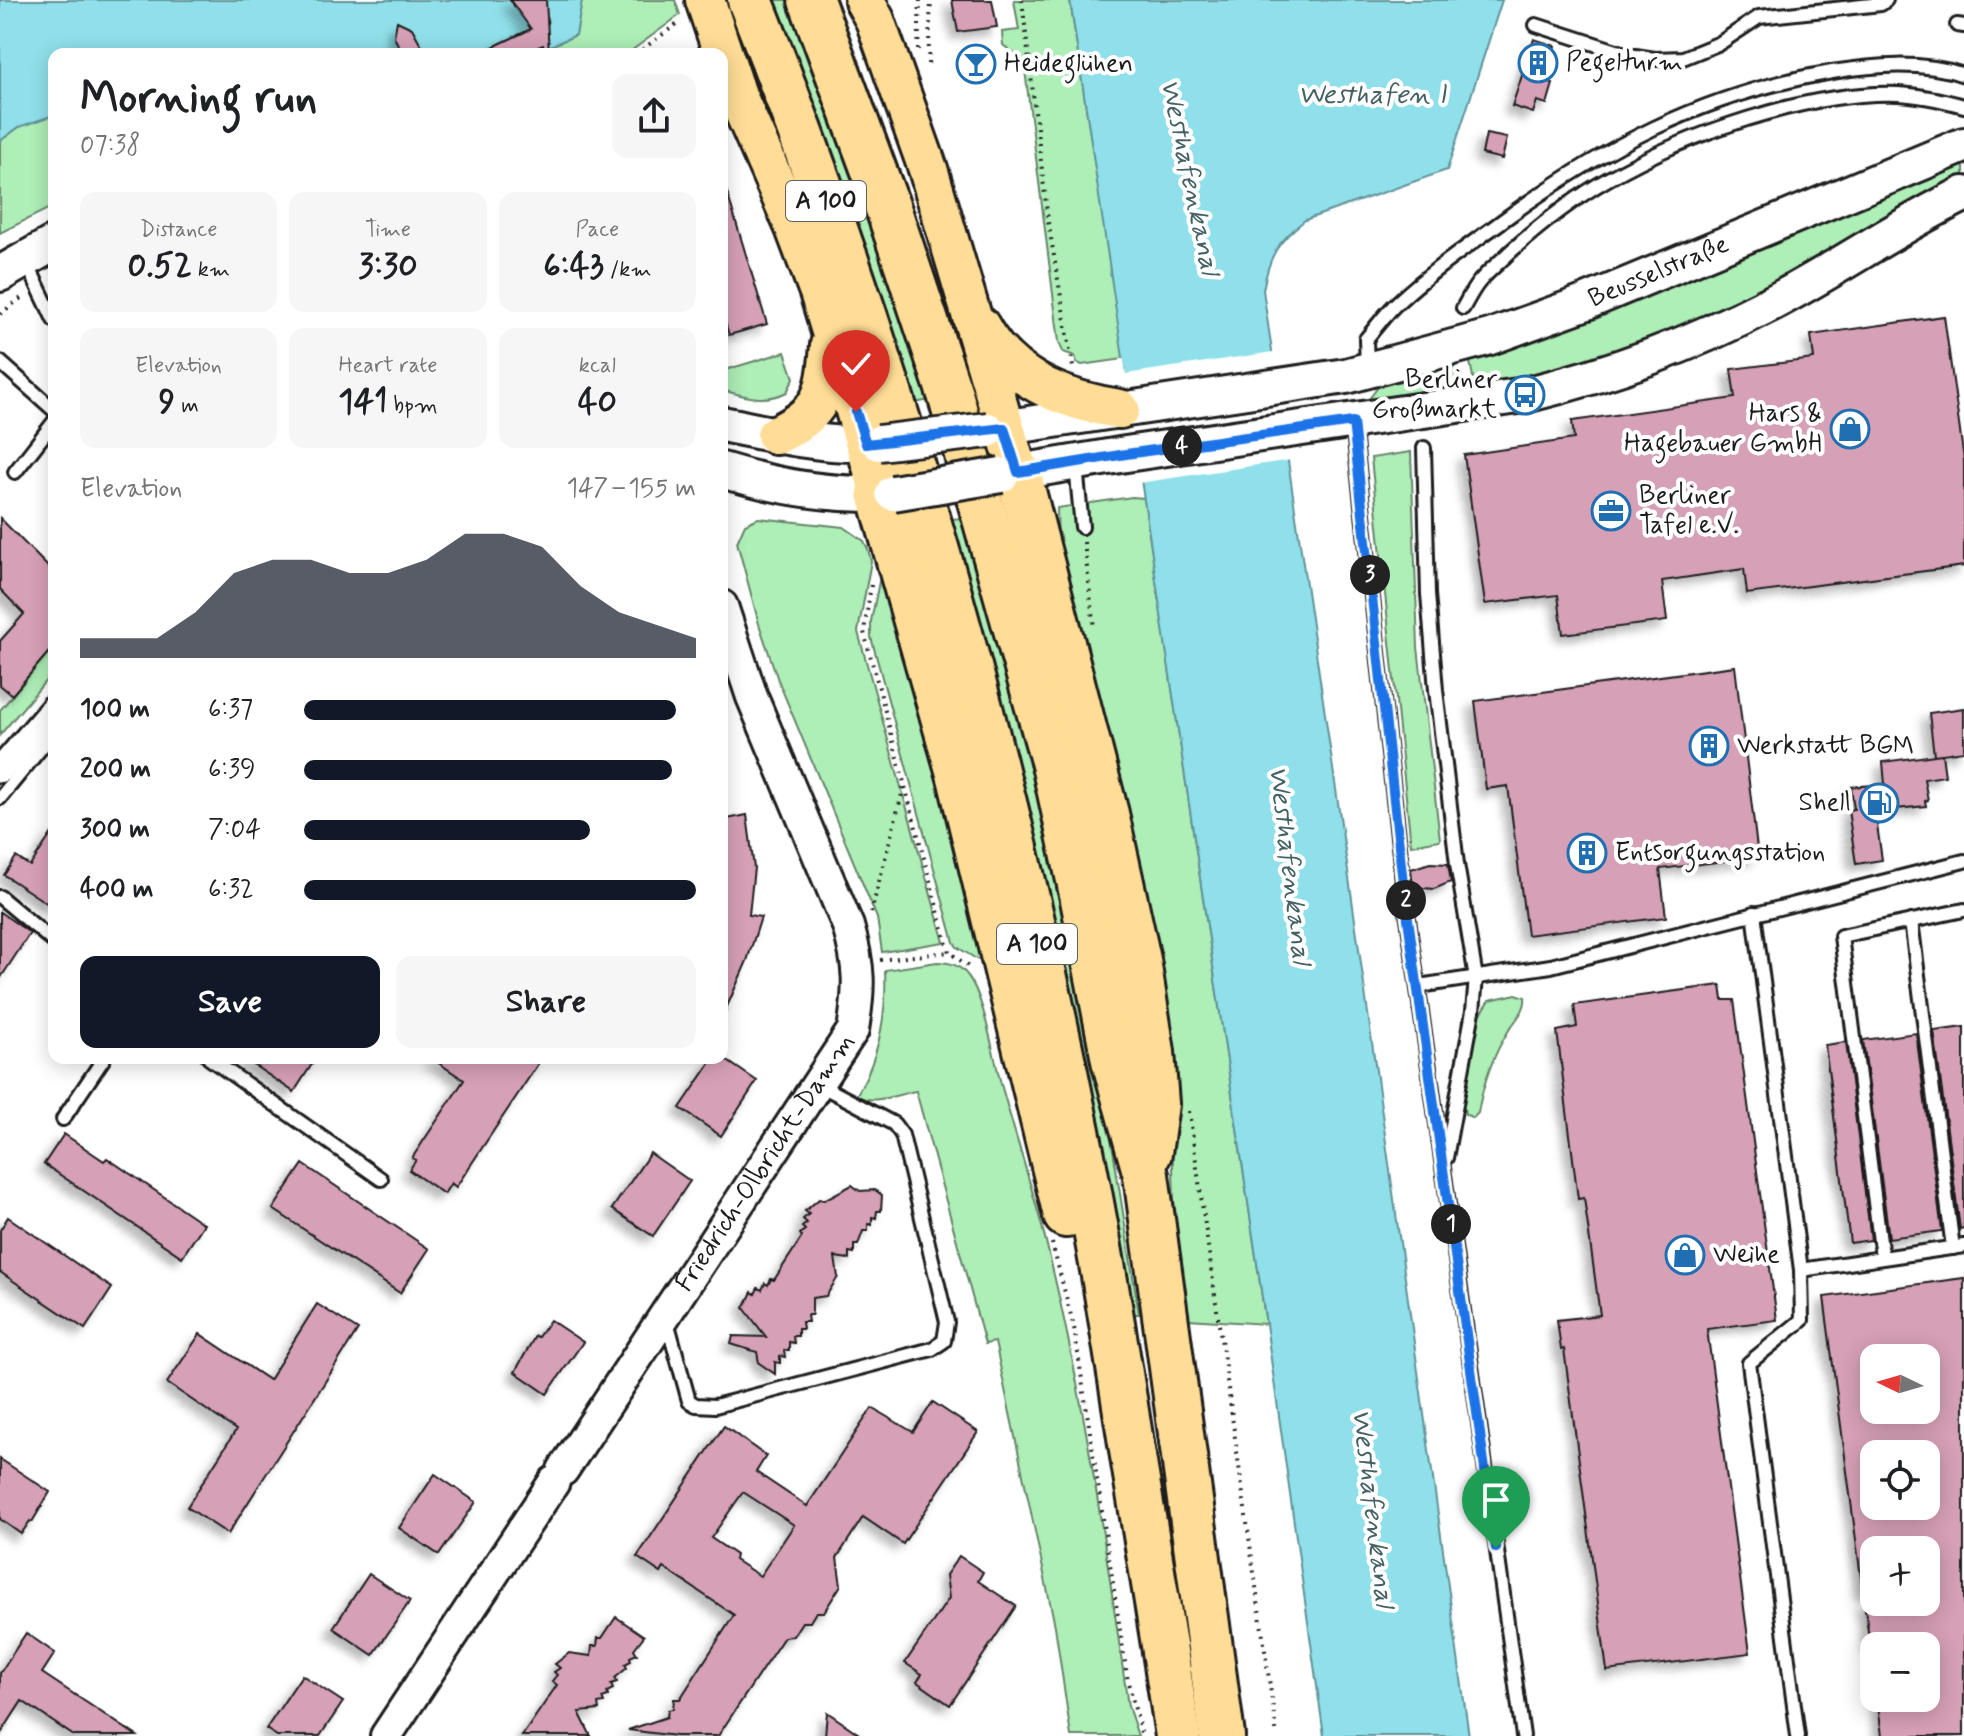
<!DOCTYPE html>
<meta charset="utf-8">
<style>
body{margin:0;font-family:Mynerve,sans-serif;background:#f6f6f6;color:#202124;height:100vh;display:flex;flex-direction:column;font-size:30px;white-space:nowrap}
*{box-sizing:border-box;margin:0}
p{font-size:26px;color:#757577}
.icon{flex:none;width:44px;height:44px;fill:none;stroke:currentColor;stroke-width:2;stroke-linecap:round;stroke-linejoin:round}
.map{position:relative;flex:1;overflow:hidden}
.side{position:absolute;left:48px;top:48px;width:680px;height:1016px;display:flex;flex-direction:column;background:#fff;border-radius:16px;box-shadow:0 4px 20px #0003}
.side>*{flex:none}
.needle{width:52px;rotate:275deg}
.tools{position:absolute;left:1860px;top:1344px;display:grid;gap:16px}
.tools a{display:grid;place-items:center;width:80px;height:80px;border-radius:16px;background:#fff;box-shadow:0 4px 20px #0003;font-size:40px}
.pin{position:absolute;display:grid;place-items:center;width:68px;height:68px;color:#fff;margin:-82px -34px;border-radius:50% 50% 50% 0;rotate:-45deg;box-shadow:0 0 8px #0007}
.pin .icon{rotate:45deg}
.km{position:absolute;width:40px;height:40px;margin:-20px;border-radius:50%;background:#222;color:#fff;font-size:22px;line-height:40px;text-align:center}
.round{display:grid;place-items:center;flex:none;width:84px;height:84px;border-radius:16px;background:#f6f6f6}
.headline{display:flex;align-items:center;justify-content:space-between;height:136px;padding:0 32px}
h1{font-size:44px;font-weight:700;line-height:60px}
.figures{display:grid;grid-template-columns:repeat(3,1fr);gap:12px;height:136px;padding:8px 32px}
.figures div{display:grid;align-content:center;border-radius:16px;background:#f6f6f6;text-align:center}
.figures b{font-size:34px;font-weight:700}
.figures small{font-size:22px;font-weight:400}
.figures p{font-size:22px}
.chart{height:224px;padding:16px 32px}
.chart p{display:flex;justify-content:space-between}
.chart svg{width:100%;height:144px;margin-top:8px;fill:#111827;opacity:.7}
.cta{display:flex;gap:16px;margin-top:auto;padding:16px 32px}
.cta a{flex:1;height:92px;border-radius:16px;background:#111827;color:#fff;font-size:32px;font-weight:700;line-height:92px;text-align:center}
.cta a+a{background:#f6f6f6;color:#202124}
ul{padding:0 32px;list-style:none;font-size:26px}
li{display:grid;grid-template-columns:128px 96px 1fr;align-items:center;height:60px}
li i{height:20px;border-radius:10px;background:#111827}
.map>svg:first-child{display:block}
.green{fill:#aeeeb7;stroke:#65856a;stroke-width:2}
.water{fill:#8fe0ea;stroke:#619298;stroke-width:2}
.pier{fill:#fff}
.building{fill:#d6a0b6;stroke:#1c1c1c;stroke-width:2;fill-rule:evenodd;filter:url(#shadow)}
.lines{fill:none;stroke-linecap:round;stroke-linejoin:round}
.service-casing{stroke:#1c1c1c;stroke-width:18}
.minor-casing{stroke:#1c1c1c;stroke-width:30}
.tertiary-casing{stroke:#1c1c1c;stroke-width:36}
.secondary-casing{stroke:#1c1c1c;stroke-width:40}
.primary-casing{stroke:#1c1c1c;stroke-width:44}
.motorway-casing{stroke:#1c1c1c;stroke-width:50}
.path{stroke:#1c1c1c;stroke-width:4;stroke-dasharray:2 6;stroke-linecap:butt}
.service{stroke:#fff;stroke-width:12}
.minor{stroke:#fff;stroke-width:24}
.tertiary{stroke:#fff;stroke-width:30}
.secondary{stroke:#fff;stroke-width:34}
.primary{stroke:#ffdd96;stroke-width:38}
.motorway{stroke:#ffdd96;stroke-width:44}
.secondary-bridge-casing{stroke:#1c1c1c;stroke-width:40;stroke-linecap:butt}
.secondary-bridge{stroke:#fff;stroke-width:34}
.route-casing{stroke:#fff;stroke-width:16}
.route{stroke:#1a73e8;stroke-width:10}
.labels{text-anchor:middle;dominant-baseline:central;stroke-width:8;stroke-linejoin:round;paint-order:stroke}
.shield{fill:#fff;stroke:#606060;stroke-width:2}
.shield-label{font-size:24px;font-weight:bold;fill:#1c1c1c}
.poi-label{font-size:26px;fill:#1c1c1c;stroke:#fff;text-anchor:start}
.street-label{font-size:26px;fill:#1c1c1c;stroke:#fff}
.water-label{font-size:28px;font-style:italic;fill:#446164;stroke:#fff}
</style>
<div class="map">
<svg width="1964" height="1736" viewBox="0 0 1964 1736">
<defs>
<filter id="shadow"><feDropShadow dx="-7" dy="7" stdDeviation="4" flood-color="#0004"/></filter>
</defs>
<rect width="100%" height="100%" fill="#fff"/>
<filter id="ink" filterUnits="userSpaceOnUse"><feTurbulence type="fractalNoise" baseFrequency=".0125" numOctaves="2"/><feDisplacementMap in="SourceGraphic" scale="16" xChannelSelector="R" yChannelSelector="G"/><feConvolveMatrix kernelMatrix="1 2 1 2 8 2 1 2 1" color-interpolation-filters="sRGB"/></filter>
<g filter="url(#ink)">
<!-- green -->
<g class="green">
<path d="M582 0H675L680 15 627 54H532L576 35Z"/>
<path d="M767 0H795L937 399 907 404Z"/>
<path d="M1014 0H1070L1124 359 1082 365 1077 363 1075 356 1063 352 1059 342 1024 62 1003 45 1002 32 1019 30Z"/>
<path d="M54 115V206L0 233V141L19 127Z"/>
<path d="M1964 159V178L1745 303 1659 342 1476 392 1469 357Z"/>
<path d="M785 352 794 378 787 392C764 403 746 397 722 390V371Z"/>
<path d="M1453 362 1460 393 1371 402 1369 399 1381 383Z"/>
<path d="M1411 452 1418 647 1440 840 1411 845 1371 458Z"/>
<path d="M1132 497 1144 498 1266 1324 1188 1319 1174 1201 1171 1103 1058 544 1057 508Z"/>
<path d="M972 517 1000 613 1106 1105 1139 1314H1128L942 520Z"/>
<path d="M758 518 844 527 864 541 868 549 871 561 858 632 944 942 882 952 877 918 778 680 759 624 737 542 745 524Z"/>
<path d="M884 557 987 957 978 960 957 947 954 942 871 637V621Z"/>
<path d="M54 646V671L0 735V710Z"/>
<path d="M937 962C950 962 960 965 968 976 985 997 994 1062 1003 1091 1018 1145 1036 1199 1049 1254 1085 1402 1107 1555 1128 1706L1138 1736H1071L1055 1626 995 1342 985 1344 916 1091C897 1094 875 1105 856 1096 879 1058 887 1014 885 970Z"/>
<path d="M1516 994 1525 997C1527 1009 1516 1019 1509 1030 1493 1055 1483 1084 1478 1113L1473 1118 1465 1114 1463 1102 1480 1015 1490 1000Z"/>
</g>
<!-- water -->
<g class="water">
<path d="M0 0H582L576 35 532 54H54V115L19 127 0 141Z"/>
<path d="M1070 0H1502L1447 170 1305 220C1277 242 1269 256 1263 290L1351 892 1469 1736H1324L1266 1324Z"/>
</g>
<!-- pier -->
<path class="pier" d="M1273 345H1275L1293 468 1291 460 1139 483 1140 494 1120 359H1124L1126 374 1273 352Z"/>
<!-- building -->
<g class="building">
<path d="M510 0H546L549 53 543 45 522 54H478L531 29Z"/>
<path d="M952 0H992L997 27 958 32Z"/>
<path d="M397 21 412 28 426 54H403L394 37Z"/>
<path d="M1534 39 1555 46 1544 81 1553 84 1547 104 1537 101 1533 113 1512 106Z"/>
<path d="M1486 134 1507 138 1502 159 1482 154Z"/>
<path d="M726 189 767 324 729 335 722 312V190Z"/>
<path d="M1944 316 1964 460V566L1747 594 1744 569 1662 581 1667 621 1563 634 1558 595 1485 604 1464 455 1574 439 1572 421 1735 398 1731 369 1814 359 1811 335Z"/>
<path d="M0 518 54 573V646L12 695 0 685V641L24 614 0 589Z"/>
<path d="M1735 666 1758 857 1660 869 1666 917 1527 935 1508 786 1486 789 1475 701Z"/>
<path d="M1964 708V751L1942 754 1945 776 1924 779 1928 800 1925 801 1926 806 1875 811 1882 860 1856 864 1848 810 1854 809 1851 787 1885 784 1883 762 1942 754 1934 755 1929 713Z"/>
<path d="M747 815 754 868 749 915 761 917 747 961 722 1018V820Z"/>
<path d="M54 830V908L4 875 16 857 30 866Z"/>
<path d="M1430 863 1448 864 1451 882 1434 889 1413 887 1411 869Z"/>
<path d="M0 912 30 933 0 979Z"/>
<path d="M1721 985 1723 1000H1734L1777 1320 1707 1329 1750 1653 1607 1671 1564 1349 1561 1350 1557 1320 1600 1315 1584 1198 1578 1199 1557 1031 1577 1027 1574 1005Z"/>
<path d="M1964 1027V1228L1960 1229 1934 1031Z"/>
<path d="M1916 1033 1942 1231 1889 1238 1863 1040Z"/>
<path d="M1846 1042 1871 1240 1850 1243 1825 1045Z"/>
<path d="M243 1058H316L294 1092Z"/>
<path d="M431 1058H542L456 1187 451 1183 444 1194 409 1170 416 1160 412 1158 464 1080Z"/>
<path d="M714 1058H723L757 1081 721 1136 680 1108Z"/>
<path d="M64 1134 104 1161 107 1158 204 1224 182 1257 44 1164Z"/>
<path d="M650 1153 690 1181 653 1236 612 1209Z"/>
<path d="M303 1164 429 1249 400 1293 273 1209Z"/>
<path d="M852 1185 860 1191 875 1190 882 1195 881 1211H877L876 1218 872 1217V1225L868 1224V1231H863L858 1245H854V1253L849 1252V1259L835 1257 838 1277 826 1296 812 1298V1315H807L808 1322H802L803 1329H798V1336H793L794 1343 789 1342V1350H784L785 1357 780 1356V1363L775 1362V1374L759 1363 757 1352 731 1344 733 1336 766 1337 744 1308 752 1292 755 1294 758 1288 762 1290 765 1283 768 1285 771 1279 774 1280 802 1237 800 1234 805 1230 802 1227 807 1223 803 1219 809 1214 805 1211 819 1199 824 1200Z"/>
<path d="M8 1217 112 1288 85 1329 0 1272V1230Z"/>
<path d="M1964 1278V1736H1882L1877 1698H1926V1646H1870L1864 1602H1926V1550H1874V1592L1863 1593 1824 1297ZM1874 1358H1926V1410H1874ZM1874 1454H1926V1506H1874Z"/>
<path d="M317 1304 358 1330 228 1534 187 1507 236 1430 167 1383 200 1334 269 1380Z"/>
<path d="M550 1320 583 1342 547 1394 515 1372 535 1336 538 1337Z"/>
<path d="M933 1402 978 1432 903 1544 863 1517 837 1558 841 1585 824 1612H816L810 1622H802L793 1636 784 1637 718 1736H676L628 1730 667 1717 668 1710 673 1709 674 1699H680L734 1615 664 1568 661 1573 637 1557 724 1426 766 1456 756 1472 807 1506 872 1408 913 1432ZM743 1492 794 1525 760 1576 735 1560 736 1555 711 1538Z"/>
<path d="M0 1459 50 1492 32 1522 30 1521 21 1534 0 1519Z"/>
<path d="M435 1474 476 1502 439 1555 399 1528Z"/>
<path d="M959 1556 983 1572 978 1581 1016 1606 950 1705 917 1682 922 1674 905 1663 949 1598 946 1575Z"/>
<path d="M369 1574 410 1601 373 1655 333 1628Z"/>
<path d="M616 1617 644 1636 634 1649 637 1654 630 1657 631 1661 625 1664 627 1668 615 1678 617 1682 611 1684 613 1689 607 1692 608 1696 602 1698 604 1703 598 1704 599 1710 579 1712 591 1736H522L557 1685 552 1681 557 1675 554 1672 560 1668 555 1664 569 1653 591 1656 592 1646H597L598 1638H602Z"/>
<path d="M26 1633 55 1653 42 1673 137 1736H74L22 1701 0 1735V1673Z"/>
<path d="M302 1675 343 1702 320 1736H277L266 1729Z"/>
<path d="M827 1712 862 1736H825Z"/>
</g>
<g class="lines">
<!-- service casing -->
<g class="service-casing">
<g id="service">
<path d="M1536 25 1629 55 1655 59 1683 58 1720 43 1759 17 1881 4 1886 0"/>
<path d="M1957 25 1964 26"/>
<path d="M26 261 54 320"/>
<path d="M1463 308C1468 299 1473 289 1479 282 1488 271 1500 262 1510 252 1540 225 1573 199 1608 179 1686 134 1808 91 1898 94 1921 95 1942 100 1964 106"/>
<path d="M0 362 54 410"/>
<path d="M1367 367 1366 339C1377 326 1386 313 1398 302 1428 274 1461 251 1494 227 1599 149 1701 94 1832 72 1875 65 1922 61 1964 75"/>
<path d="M1353 422 1403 883 1523 1736"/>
<path d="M1424 448 1428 594 1436 690 1457 864 1476 978 1473 1011 1446 1158"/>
<path d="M1076 466 1082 527"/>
<path d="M15 472 54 422"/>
<path d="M0 798 54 732"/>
<path d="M0 897 54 942"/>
<path d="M1754 913 1801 1270 1802 1320 1749 1363 1798 1736"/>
<path d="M1911 921 1953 1248"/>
<path d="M1419 986 1551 966 1964 861"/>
<path d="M209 1058 381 1179"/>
<path d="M63 1119 104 1058"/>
<path d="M1882 1257 1841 936 1964 910"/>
<path d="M1801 1270 1964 1246"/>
<path d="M667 1321 689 1401 696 1405 715 1406 932 1349 944 1341 947 1322 902 1135 894 1124 818 1084"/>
</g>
</g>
<!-- minor casing -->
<g class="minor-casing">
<path id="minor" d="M0 770 54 707"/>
</g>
<!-- tertiary casing -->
<g class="tertiary-casing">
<g id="tertiary">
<path id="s1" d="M563 1470 853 1030C860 987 860 967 848 926L752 697 722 606"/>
<path d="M386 1736 554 1482"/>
</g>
</g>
<!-- secondary casing -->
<g class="secondary-casing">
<g id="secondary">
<path d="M0 274 54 243"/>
<path d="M722 424C773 434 827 448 879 443"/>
<path id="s2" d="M988 430 1346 376 1490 337 1584 303 1964 145"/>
<path d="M722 470C777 487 835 497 893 493"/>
<path d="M1001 475 1126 454 1525 395C1614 373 1690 345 1772 303 1837 269 1898 226 1964 194"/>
</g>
</g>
<!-- primary casing -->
<g class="primary-casing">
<g id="primary">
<path d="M705 0 738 98 795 228 819 292 880 493"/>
<path d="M864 0 875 20 928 169 1018 472"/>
<path d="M980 326C1008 379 1065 401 1120 409"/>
<path d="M776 435C823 413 826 394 830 345"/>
</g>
</g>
<!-- motorway casing -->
<g class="motorway-casing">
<g id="motorway">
<path d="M750 0C896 368 1002 752 1079 1141 1101 1249 1118 1360 1135 1469 1150 1558 1165 1647 1178 1736"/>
<path d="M811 0 890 214 950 394 1054 764 1082 894 1114 1060 1146 1175 1222 1736"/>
<path d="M1018 472 1106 814 1138 960 1152 1052 1156 1104 1149 1153"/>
<path d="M880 493 960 777 1066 1215"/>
</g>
</g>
<!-- path -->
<g class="path">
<path d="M1022 0 1048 221 1073 367"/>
<path d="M918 50 920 0"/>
<path d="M636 54 681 21"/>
<path d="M928 64 931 0"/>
<path d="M0 314 24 296"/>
<path d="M1084 542 1094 628"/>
<path d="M871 585 864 632 949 952 972 969"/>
<path d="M871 913 904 786"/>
<path d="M880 960 949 952"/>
<path d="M1189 1111 1277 1736"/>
<path d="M1052 1243 1074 1327 1128 1682 1142 1736"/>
</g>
<!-- service -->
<use href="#service" class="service"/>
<!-- minor -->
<use href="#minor" class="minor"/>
<!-- tertiary -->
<use href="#tertiary" class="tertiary"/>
<!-- secondary -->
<use href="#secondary" class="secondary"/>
<!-- primary -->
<use href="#primary" class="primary"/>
<!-- motorway -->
<use href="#motorway" class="motorway"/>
<!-- secondary-bridge casing -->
<g class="secondary-bridge-casing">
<g id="secondary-bridge">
<path d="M879 443 988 430"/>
<path d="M893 493 1001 475"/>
</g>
</g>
<!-- secondary-bridge -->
<use href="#secondary-bridge" class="secondary-bridge"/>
</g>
</g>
<g class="lines" filter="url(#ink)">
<!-- route casing -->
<g class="route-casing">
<path id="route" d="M856 412 866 444 1004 428 1018 472 1126 454 1353 422 1403 883 1496 1548"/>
</g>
<!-- route -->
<use href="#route" class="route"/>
</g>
<!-- icons -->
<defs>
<g id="building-ring" transform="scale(2)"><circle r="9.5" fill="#fff" stroke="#1f6fb2" stroke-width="1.5"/><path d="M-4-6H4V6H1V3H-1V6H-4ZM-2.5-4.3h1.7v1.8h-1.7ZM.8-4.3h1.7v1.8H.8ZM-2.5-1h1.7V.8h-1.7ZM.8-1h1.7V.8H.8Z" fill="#1f6fb2"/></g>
<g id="bar-ring" transform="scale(2)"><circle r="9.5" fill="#fff" stroke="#1f6fb2" stroke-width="1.5"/><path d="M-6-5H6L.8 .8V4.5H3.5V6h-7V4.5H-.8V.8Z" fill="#1f6fb2"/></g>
<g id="bus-ring" transform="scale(2)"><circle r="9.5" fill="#fff" stroke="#1f6fb2" stroke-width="1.5"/><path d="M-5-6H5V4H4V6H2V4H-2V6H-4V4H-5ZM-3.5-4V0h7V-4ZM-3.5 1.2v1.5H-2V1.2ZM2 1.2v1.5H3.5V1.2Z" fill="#1f6fb2"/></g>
<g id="shop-ring" transform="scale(2)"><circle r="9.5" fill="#fff" stroke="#1f6fb2" stroke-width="1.5"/><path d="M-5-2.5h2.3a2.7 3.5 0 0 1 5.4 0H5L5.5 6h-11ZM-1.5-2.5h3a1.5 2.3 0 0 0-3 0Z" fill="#1f6fb2"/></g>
<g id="office-ring" transform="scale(2)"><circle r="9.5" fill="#fff" stroke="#1f6fb2" stroke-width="1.5"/><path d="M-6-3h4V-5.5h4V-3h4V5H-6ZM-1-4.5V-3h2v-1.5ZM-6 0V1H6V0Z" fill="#1f6fb2"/></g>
<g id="fuel-ring" transform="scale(2)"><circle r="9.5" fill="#fff" stroke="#1f6fb2" stroke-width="1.5"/><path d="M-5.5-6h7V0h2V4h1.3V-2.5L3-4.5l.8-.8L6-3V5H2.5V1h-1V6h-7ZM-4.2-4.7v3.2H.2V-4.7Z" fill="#1f6fb2"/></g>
</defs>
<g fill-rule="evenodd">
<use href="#building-ring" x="1538" y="63"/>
<use href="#bar-ring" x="976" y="64"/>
<use href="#bus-ring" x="1525" y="395"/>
<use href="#shop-ring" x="1850" y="429"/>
<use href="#office-ring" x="1611" y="511"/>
<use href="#building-ring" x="1709" y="746"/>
<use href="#fuel-ring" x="1879" y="803"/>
<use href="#building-ring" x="1587" y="853"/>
<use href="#shop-ring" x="1685" y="1255"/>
</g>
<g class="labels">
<!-- shield labels -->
<g class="shield">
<rect x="786" y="181" width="80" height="40" rx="6"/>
<rect x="997" y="924" width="80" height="40" rx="6"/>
</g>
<g class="shield-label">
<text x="826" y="201">A 100</text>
<text x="1037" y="944">A 100</text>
</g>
<!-- poi labels -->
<g class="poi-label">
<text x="1566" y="63">Pegelturm</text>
<text x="1004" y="64">Heideglühen</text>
<text x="1497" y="380" text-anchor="end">Berliner<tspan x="1497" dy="30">Großmarkt</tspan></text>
<text x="1822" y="414" text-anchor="end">Hars &amp;<tspan x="1822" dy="30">Hagebauer GmbH</tspan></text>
<text x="1639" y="496">Berliner<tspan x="1639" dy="30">Tafel e.V.</tspan></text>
<text x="1737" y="746">Werkstatt BGM</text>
<text x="1851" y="803" text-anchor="end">Shell</text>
<text x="1615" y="853">Entsorgungsstation</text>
<text x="1713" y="1255">Weihe</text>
</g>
<!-- street labels -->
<g class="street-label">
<text stroke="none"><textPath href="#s2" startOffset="692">Beusselstraße</textPath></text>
<text stroke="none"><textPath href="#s1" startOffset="368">Friedrich-Olbricht-Damm</textPath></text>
</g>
<!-- water labels -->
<g class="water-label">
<text x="1372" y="95">Westhafen I</text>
<text transform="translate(1189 177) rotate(78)">Westhafenkanal</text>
<text transform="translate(1289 865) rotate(83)">Westhafenkanal</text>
<text transform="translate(1372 1508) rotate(83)">Westhafenkanal</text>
</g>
</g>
</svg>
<div class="tools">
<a><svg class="needle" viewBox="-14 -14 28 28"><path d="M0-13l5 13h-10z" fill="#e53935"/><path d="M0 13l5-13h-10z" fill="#757577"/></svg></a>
<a><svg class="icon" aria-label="locate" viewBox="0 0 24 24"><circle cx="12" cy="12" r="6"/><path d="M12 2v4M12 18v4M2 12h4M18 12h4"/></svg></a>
<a>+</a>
<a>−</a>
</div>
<div class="pin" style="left:1496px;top:1548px;background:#1e9e55"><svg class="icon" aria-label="arrive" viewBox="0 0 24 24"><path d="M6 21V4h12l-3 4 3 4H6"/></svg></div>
<div class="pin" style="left:856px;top:412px;background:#d93025"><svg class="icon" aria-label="check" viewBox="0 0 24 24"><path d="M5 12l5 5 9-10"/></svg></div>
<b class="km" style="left:1451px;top:1224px">1</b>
<b class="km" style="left:1406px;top:900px">2</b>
<b class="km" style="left:1370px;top:575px">3</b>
<b class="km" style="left:1182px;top:446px">4</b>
<section class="side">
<div class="headline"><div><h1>Morning run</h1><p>07:38</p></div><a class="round"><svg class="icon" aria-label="share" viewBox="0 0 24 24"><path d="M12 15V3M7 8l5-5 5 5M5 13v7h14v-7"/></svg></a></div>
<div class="figures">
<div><p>Distance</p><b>0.52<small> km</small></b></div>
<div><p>Time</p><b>3:30</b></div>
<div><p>Pace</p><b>6:43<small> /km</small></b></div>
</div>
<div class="figures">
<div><p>Elevation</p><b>9<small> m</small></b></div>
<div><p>Heart rate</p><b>141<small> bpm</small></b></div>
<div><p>kcal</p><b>40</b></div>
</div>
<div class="chart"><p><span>Elevation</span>147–155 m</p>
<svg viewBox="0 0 160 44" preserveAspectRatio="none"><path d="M0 44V38L10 38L20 38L30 30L40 18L50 14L60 14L70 18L80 18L90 14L100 6L110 6L120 10L130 22L140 30L150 34L160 38V44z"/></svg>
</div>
<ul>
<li><b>100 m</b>6:37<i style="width:95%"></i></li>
<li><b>200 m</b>6:39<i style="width:94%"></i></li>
<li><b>300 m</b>7:04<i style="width:73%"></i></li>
<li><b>400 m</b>6:32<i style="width:100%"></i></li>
</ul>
<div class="cta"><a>Save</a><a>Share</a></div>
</section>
</div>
